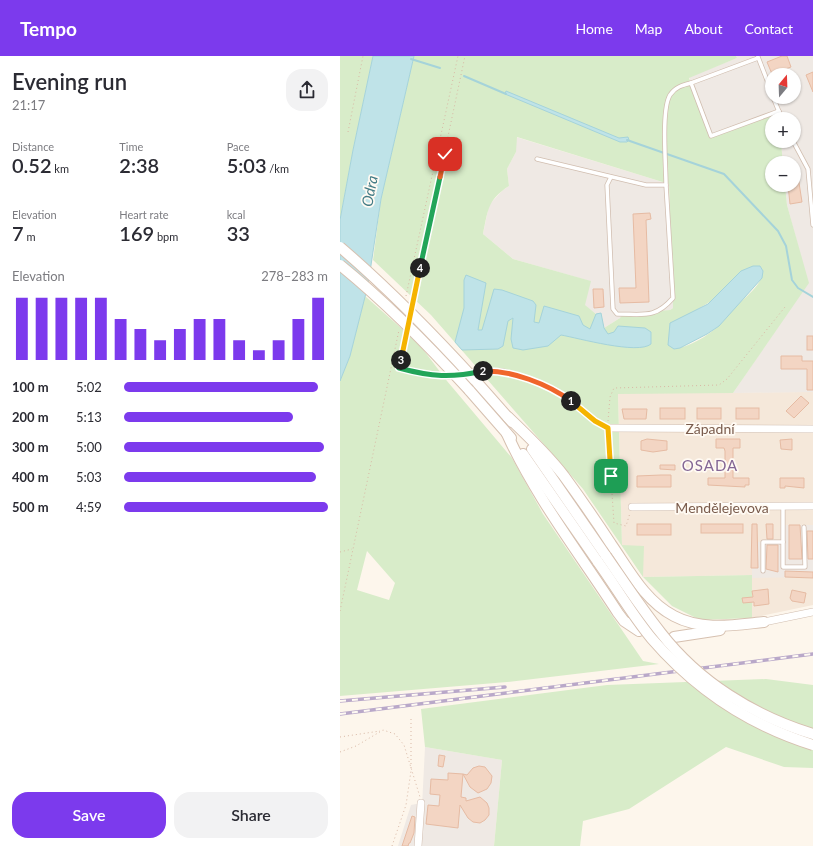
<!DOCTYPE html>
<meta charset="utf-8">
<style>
body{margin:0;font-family:Lato,sans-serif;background:#f2f2f3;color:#2b2b33;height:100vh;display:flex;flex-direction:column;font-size:15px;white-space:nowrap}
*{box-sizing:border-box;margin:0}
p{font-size:13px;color:#7c7c81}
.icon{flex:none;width:22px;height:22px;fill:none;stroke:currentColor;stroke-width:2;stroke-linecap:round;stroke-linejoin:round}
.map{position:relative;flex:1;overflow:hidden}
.side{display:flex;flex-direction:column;background:#fff;width:340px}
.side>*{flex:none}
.needle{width:26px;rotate:19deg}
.buttons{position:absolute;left:425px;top:12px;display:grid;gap:8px}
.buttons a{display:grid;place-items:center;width:36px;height:36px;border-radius:50%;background:#fff;box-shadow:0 1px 3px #0004;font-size:20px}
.pin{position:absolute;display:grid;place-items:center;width:34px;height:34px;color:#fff;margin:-17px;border-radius:8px;box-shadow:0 2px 6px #0006}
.km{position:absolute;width:20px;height:20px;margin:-10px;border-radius:50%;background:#222;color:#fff;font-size:11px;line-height:20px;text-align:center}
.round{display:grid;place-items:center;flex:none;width:42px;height:42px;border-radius:16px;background:#f2f2f3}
.overview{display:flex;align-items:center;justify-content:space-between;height:68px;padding:0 12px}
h1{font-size:22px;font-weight:600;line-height:30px}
.metrics{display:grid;grid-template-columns:repeat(3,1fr);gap:6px;height:68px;padding:4px 12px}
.metrics div{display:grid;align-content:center}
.metrics b{font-size:20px;font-weight:600}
.metrics small{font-size:11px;font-weight:400}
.metrics p{font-size:11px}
.chart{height:112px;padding:8px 12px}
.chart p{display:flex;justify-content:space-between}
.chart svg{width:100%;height:72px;margin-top:4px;stroke:#7c3aed;stroke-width:6}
.cta{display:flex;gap:8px;margin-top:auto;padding:8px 12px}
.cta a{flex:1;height:46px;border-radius:16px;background:#7c3aed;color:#fff;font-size:16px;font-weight:600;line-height:46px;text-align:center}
.cta a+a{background:#f2f2f3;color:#2b2b33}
ul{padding:0 12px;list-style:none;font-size:13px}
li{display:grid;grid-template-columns:64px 48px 1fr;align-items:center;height:30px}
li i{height:10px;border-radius:5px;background:#7c3aed}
header{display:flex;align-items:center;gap:24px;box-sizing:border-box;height:56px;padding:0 20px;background:#7c3aed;color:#fff}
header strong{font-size:19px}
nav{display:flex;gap:22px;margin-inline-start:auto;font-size:14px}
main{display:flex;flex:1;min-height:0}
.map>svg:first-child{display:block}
.residential{fill:#f5e8da}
.industrial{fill:#efe9e4;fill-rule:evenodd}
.green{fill:#d8ecc9;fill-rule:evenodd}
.water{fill:#bfe3e8;stroke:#a5d3da}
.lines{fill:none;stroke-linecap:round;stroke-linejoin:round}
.stream{stroke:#a5d3da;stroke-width:2}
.building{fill:#f3d5c3;stroke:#e6bba3}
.lane-casing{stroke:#d1beb0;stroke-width:5}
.street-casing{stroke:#d1beb0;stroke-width:8}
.secondary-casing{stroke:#d6c0b0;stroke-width:12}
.path{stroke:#d9b8a5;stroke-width:1;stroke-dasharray:1 3;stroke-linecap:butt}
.lane{stroke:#fff;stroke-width:3.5}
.street{stroke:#fff;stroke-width:7}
.secondary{stroke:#fff;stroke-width:10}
.rail-casing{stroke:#b9a8c9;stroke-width:3.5}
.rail{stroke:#fffaf3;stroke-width:2;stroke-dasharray:6;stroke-linecap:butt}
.secondary-bridge-casing{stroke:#d6c0b0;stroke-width:12;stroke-linecap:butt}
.secondary-bridge{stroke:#fff;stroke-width:10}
.split-1-casing{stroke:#fff;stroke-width:8}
.split-2-casing{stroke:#fff;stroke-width:8}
.split-3-casing{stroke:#fff;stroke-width:8}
.split-4-casing{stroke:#fff;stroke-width:8}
.split-5-casing{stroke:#fff;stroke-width:8}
.split-6-casing{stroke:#fff;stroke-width:8}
.split-1{stroke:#f5b400;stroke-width:5}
.split-2{stroke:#f0652b;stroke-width:5}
.split-3{stroke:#22a559;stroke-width:5}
.split-4{stroke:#f5b400;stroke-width:5}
.split-5{stroke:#22a559;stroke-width:5}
.split-6{stroke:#f0652b;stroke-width:5}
.labels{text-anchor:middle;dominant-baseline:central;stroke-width:3.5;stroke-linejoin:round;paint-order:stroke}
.street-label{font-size:14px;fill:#7a5c4d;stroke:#fffaf3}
.water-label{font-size:15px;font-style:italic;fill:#437c86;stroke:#fffaf3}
.neighbourhood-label{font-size:15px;letter-spacing:1px;fill:#846695;stroke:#fffaf3}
</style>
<header>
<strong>Tempo</strong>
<nav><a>Home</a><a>Map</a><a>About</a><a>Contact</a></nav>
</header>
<main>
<section class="side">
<div class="overview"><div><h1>Evening run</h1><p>21:17</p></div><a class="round"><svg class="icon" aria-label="share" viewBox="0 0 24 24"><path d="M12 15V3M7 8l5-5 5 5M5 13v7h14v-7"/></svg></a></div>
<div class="metrics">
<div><p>Distance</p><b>0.52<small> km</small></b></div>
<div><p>Time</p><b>2:38</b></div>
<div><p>Pace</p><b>5:03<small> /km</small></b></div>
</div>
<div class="metrics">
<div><p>Elevation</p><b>7<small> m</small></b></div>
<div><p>Heart rate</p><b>169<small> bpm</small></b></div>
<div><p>kcal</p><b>33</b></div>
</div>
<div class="chart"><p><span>Elevation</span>278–283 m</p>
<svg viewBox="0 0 160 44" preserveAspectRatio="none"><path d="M5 44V6M15 44V6M25 44V6M35 44V6M45 44V6M55 44V19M65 44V25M75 44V32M85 44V25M95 44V19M105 44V19M115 44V32M125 44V38M135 44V32M145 44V19M155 44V6"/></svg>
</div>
<ul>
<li><b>100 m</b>5:02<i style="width:95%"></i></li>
<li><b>200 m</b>5:13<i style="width:83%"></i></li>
<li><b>300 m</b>5:00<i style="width:98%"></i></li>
<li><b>400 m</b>5:03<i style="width:94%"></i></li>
<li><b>500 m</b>4:59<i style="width:100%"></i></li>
</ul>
<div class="cta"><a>Save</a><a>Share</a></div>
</section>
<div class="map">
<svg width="473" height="790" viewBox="0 0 473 790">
<rect width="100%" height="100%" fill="#fdf6ec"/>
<!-- residential -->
<path class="residential" d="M473 336V549L412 562V519L303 521 282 489 278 337Z"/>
<!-- industrial -->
<g class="industrial">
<path d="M396 0H473V336L393 337 468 227 447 149 445 129H454V107H443L441 87 445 85H454V63H435L432 58 371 80 349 21 397 2ZM432 19H454V41H432Z"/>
<path d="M176 81 329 128 333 252 330 254 280 262 264 272 256 258 244 249 250 225 173 203 143 178 149 149 162 135 169 130 167 113 176 96Z"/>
<path d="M441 469H473V521L412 522V486H440Z"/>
<path d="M85 691 162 704 154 790H80Z"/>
<path d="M81 747 78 790H58L71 749Z"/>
</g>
<!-- green -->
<g class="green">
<path d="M0 0H33L13 94 0 164Z"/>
<path d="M74 0H396L397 2 349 22 371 80 432 58 435 63H432V85H445L441 87 443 107H432V129H445L447 149 469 227 393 337 278 338 282 489 304 490 303 521 412 519V562L360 564 332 550 303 521 243 433 91 259 33 204 41 143ZM177 81 329 128 333 252 330 254 283 258 280 262 264 272 261 257 256 258 245 249 251 225 173 203 143 178C148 155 147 144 169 130L167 113 176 96ZM420 210 423 215C421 231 405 241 395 251 389 257 385 265 378 270 368 280 349 291 334 293L358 253 373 244 392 224Z"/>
<path d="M25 240 79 288 107 325 172 402 203 458 303 605 319 608 167 626 0 640V325L10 300ZM27 495 55 527 49 544 17 534Z"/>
<path d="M426 623 473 629V712L444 711 386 691 289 753 243 765 240 790H154L162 704 85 691 81 653 267 629Z"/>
</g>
<!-- water -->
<g class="water">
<path d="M33 0H74L41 143 28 229 10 300 0 325V164L13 94Z"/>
<path d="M166 35 279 82 288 81 289 84 287 86H280L165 38Z"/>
<path d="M413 210H420L423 215 422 222 379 270 367 278 340 292 334 293 328 289 330 267 368 248 401 215Z"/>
<path d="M126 219 146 227 138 274H142L154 233 162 234 193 245 196 249 194 266 199 267 204 250 239 260 243 269 250 273 256 258 261 257 264 272 268 278 274 276 278 270 305 272 311 276V288C298 299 238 282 221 279L208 290 183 294 173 292 171 283 173 262 168 265 163 290 158 293 122 294 115 286 124 252V224Z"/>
</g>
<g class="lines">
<!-- stream -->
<g class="stream">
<path d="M71 3 100 12"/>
<path d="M124 20 166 38"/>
<path d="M287 84 384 118 438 175 446 190 452 224 458 232 473 241"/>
</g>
</g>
<!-- building -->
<g class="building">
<path d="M442 0H447L451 11 432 18 427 6Z"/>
<path d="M473 16V36L466 19Z"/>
<path d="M454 114H457L462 146 450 148 448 129H454Z"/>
<path d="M310 157 311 163 306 164 309 246 280 247 279 232H296L293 158Z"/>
<path d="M253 233H263L264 251 254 252Z"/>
<rect x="467" y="280" width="6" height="14"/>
<path d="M441 300H462V305H473V334H467V313H441Z"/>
<path d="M461 340 469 347 454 362 446 355Z"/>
<rect x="320" y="352" width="25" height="11"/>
<rect x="357" y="352" width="24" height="11"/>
<rect x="396" y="352" width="23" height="11"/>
<path d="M282 353H307L306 363H284Z"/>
<path d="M307 383 327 385V394L313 396 301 394V385Z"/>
<path d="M376 383H400V392H393V422H409V429H405V431L368 429V422H385V395L384 392H376Z"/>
<path d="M452 383V394L441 393 440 384Z"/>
<path d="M320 409H335V414L320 413Z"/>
<path d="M321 419H331V431H297V420Z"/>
<path d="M440 422H464V432L445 430V432H440Z"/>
<rect x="297" y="468" width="34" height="11"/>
<rect x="361" y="468" width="42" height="9"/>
<path d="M412 468H417L418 512H411Z"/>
<path d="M426 468H433V483H427Z"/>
<path d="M449 469H460L462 503H449Z"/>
<path d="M467 475H473V503H468Z"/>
<path d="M427 489H438V516L426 513Z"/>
<path d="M445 515 473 516V522L445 521Z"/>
<path d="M428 533 429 548 414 550V546L403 547 402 542 413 541 412 535Z"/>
<path d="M452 534 466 537 464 547 452 545 450 542Z"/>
<path d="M99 699 105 700 103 711 98 710Z"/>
<path d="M139 710 145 711 152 720 151 727 147 733 138 737 130 731 123 718 127 719 133 712Z"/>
<path d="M108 717 123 718 121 741 126 742V745L140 741 147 747 149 752V759L145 764 140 767 133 766 128 762 120 749 118 772 86 768 88 749 99 750 100 739 90 738 91 723 108 724Z"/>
<path d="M72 760 75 761 74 777 70 787H69L68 790H62Z"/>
</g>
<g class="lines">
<!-- lane casing -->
<g class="lane-casing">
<g id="lane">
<path d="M418 1 432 37"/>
<path d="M418 2 351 27 371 80 439 55"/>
<path d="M433 41 442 63"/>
<path d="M453 85 468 113 473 169"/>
<path d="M197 103 306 129H326C326 109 321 54 330 39 335 31 343 29 351 27"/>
<path d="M271 121 267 129 273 253 277 258C303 258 315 263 333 242L326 129"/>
<path d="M59 312 81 318 109 321 144 314 164 315 187 323"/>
<path d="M443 450V511H465L464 471"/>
<path d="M423 515V486H443"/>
</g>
</g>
<!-- street casing -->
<g class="street-casing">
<g id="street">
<path d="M268 372 473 373"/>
<path d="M292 451 473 450"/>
<path d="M424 566 473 556"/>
<path d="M78 790 81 747"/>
</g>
</g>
<!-- secondary casing -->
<g class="secondary-casing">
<g id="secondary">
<path d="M134 323 172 366"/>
<path d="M129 334 171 382"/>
<path d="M168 361C187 379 208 399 224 420 240 442 256 465 271 488 289 514 305 545 334 560 362 575 394 569 424 566"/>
<path d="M167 378C196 442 240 498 278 557L284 565 299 575"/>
<path d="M192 393 266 500"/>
<path d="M183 398 258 506"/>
<path d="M334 581 380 574"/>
</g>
</g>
<!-- path -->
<g class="path">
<path d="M8 76 23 0"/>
<path d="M66 240 118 0"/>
<path d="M73 246 125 0"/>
<path d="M61 307 66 280"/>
<path d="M192 326 220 337 262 369"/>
<path d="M268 365 270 341 274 332 379 329 387 323 445 251"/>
<path d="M268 378 274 467 286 470 290 457"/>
<path d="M0 496 12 493"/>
<path d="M0 555 59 274"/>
<path d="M0 681 40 675"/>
<path d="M0 696 16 690 43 674 55 678 64 689 80 741"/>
<path d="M71 712V663"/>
<path d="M52 790 66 749 71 715"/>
</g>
<!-- lane -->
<use href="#lane" class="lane"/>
<!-- street -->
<use href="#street" class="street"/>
<!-- secondary -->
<use href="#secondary" class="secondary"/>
<!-- rail casing -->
<g class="rail-casing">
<g id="rail">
<path d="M0 645 165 631"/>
<path d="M0 658 473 598"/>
</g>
</g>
<!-- rail -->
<use href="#rail" class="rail"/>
<!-- secondary-bridge casing -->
<g class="secondary-bridge-casing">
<g id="secondary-bridge">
<path d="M0 191C49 233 91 276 134 323"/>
<path d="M0 209C47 247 88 289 129 334"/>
<path d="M266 500C284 526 301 552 321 577 359 626 414 660 473 678"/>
<path d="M258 506C276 531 292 559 312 583 356 634 409 669 473 689"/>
</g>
</g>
<!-- secondary-bridge -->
<use href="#secondary-bridge" class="secondary-bridge"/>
</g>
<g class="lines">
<!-- split-1 casing -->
<g class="split-1-casing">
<path id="split-1" d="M231 345 255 365 268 372 271 420"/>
</g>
<!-- split-2 casing -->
<g class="split-2-casing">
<path id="split-2" d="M143 315C171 314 208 328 231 345"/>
</g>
<!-- split-3 casing -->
<g class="split-3-casing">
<path id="split-3" d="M61 304 59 312C92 321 111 322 143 315"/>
</g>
<!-- split-4 casing -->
<g class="split-4-casing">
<path id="split-4" d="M61 304 80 212"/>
</g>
<!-- split-5 casing -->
<g class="split-5-casing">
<path id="split-5" d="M80 212 100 121"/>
</g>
<!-- split-6 casing -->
<g class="split-6-casing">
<path id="split-6" d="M100 121 105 98"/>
</g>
<!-- split-1 -->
<use href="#split-1" class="split-1"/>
<!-- split-2 -->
<use href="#split-2" class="split-2"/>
<!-- split-3 -->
<use href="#split-3" class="split-3"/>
<!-- split-4 -->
<use href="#split-4" class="split-4"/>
<!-- split-5 -->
<use href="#split-5" class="split-5"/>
<!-- split-6 -->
<use href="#split-6" class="split-6"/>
</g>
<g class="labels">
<!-- street labels -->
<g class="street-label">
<text x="370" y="372">Západní</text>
<text x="382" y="451">Mendělejevova</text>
</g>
<!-- water labels -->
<g class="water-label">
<text transform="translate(29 135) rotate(-79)">Odra</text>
</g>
<!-- neighbourhood labels -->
<g class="neighbourhood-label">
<text x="370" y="409">OSADA</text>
</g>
</g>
</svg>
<div class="buttons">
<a><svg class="needle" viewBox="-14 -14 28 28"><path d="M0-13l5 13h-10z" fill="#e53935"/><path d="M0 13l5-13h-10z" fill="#7c7c81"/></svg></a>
<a>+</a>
<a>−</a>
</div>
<div class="pin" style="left:271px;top:420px;background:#1e9e55"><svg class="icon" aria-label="arrive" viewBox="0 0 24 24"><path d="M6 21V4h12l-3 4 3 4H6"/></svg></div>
<div class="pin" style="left:105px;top:98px;background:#d93025"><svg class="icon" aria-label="check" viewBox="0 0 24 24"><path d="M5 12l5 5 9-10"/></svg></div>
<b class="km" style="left:231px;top:345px">1</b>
<b class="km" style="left:143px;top:315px">2</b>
<b class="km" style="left:61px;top:304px">3</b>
<b class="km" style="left:80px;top:212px">4</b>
</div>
</main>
